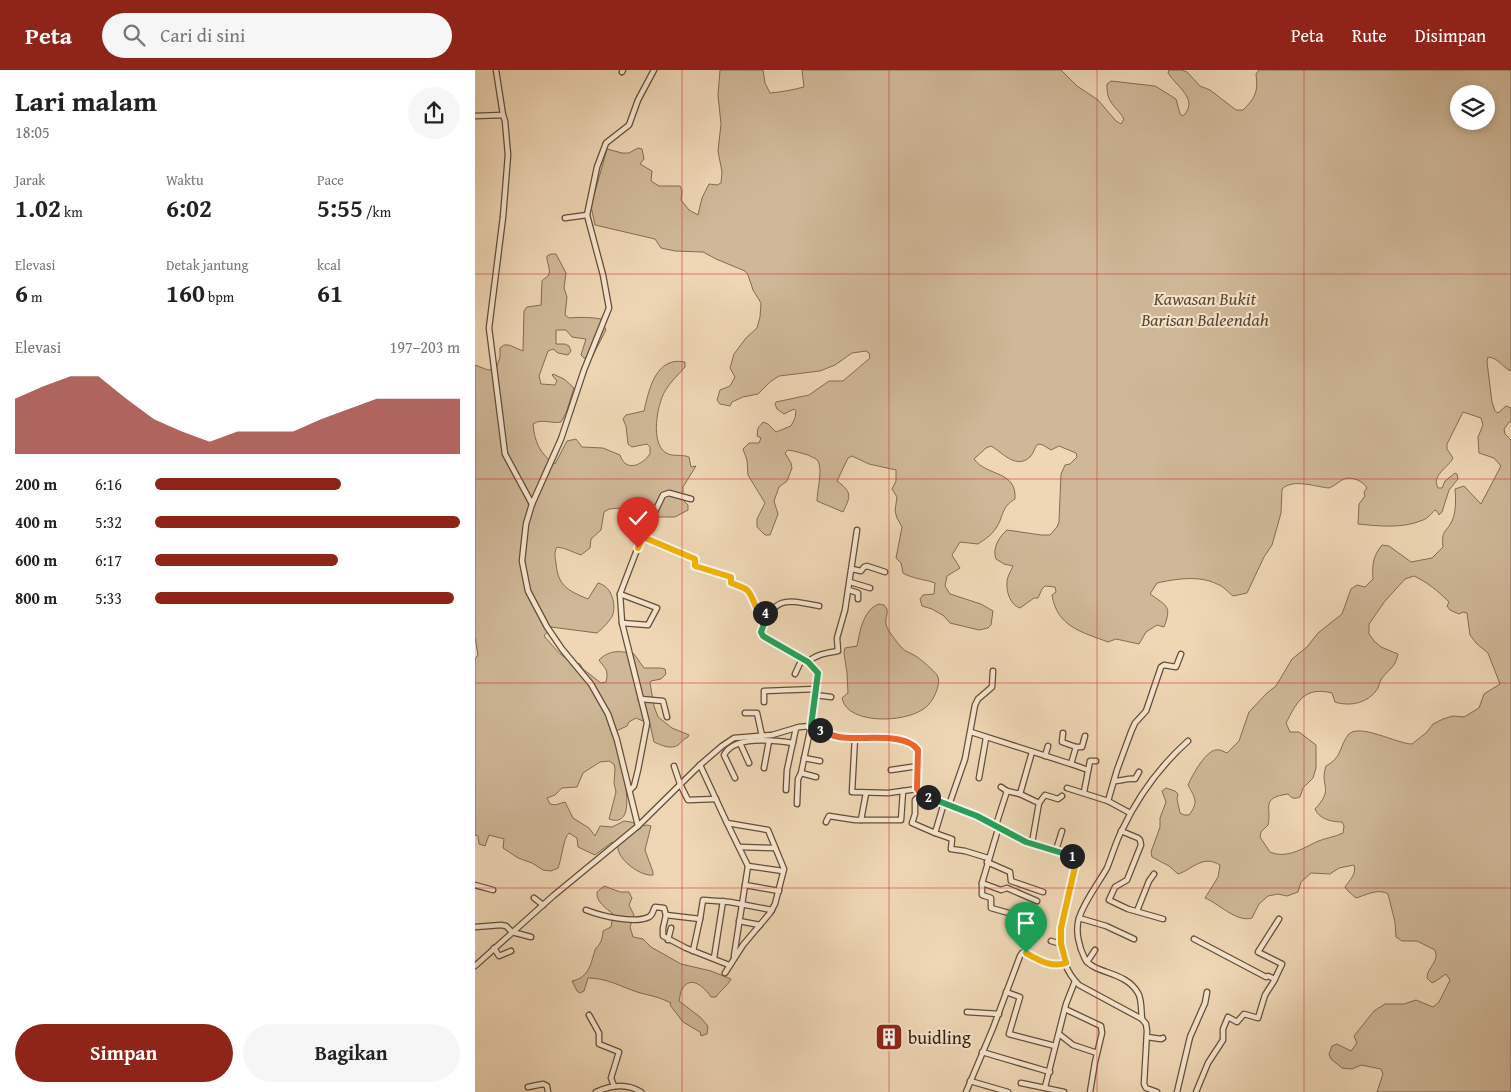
<!DOCTYPE html>
<html lang="id">
<meta charset="utf-8">
<style>
body{margin:0;font-family:"Gentium Book Plus",serif;background:#f6f6f6;color:#222;height:100vh;display:flex;flex-direction:column;font-size:19px;white-space:nowrap}
*{box-sizing:border-box;margin:0}
p{font-size:16px;color:#767676}
.icon{flex:none;width:28px;height:28px;fill:none;stroke:currentColor;stroke-width:2;stroke-linecap:round;stroke-linejoin:round}
.map{position:relative;flex:1;overflow:hidden}
.side{display:flex;flex-direction:column;background:#fff;width:475px}
.side>*{flex:none}
.controls{position:absolute;left:975px;top:15px;display:grid;gap:10px}
.controls a{display:grid;place-items:center;width:45px;height:45px;border-radius:50%;background:#fff;box-shadow:0 2px 8px #0003;font-size:25px}
.pin{position:absolute;display:grid;place-items:center;width:42px;height:42px;color:#fff;margin:-51px -21px;border-radius:50% 50% 50% 0;rotate:-45deg;box-shadow:0 0 5px #0007}
.pin .icon{rotate:45deg}
.km{position:absolute;width:25px;height:25px;margin:-12px;border-radius:50%;background:#222;color:#fff;font-size:14px;line-height:25px;text-align:center}
.round{display:grid;place-items:center;flex:none;width:52px;height:52px;border-radius:26px;background:#f6f6f6}
.overview{display:flex;align-items:center;justify-content:space-between;height:85px;padding:0 15px}
h1{font-size:28px;font-weight:600;line-height:38px}
.figures{display:grid;grid-template-columns:repeat(3,1fr);gap:8px;height:85px;padding:5px 15px}
.figures div{display:grid;align-content:center}
.figures b{font-size:25px;font-weight:600}
.figures small{font-size:14px;font-weight:400}
.figures p{font-size:14px}
.chart{height:140px;padding:10px 15px}
.chart p{display:flex;justify-content:space-between}
.chart svg{width:100%;height:90px;margin-top:5px;fill:#8f2418;opacity:.7}
.primary-button{display:flex;gap:10px;margin-top:auto;padding:10px 15px}
.primary-button a{flex:1;height:58px;border-radius:30px;background:#8f2418;color:#fff;font-size:20px;font-weight:600;line-height:58px;text-align:center}
.primary-button a+a{background:#f6f6f6;color:#222}
ul{padding:0 15px;list-style:none;font-size:16px}
li{display:grid;grid-template-columns:80px 60px 1fr;align-items:center;height:38px}
li i{height:12px;border-radius:6px;background:#8f2418}
header{display:flex;align-items:center;gap:30px;box-sizing:border-box;height:70px;padding:0 25px;background:#8f2418;color:#fff}
header strong{font-size:24px}
nav{display:flex;gap:28px;margin-inline-start:auto;font-size:18px}
.search{width:350px;height:45px;background:#f6f6f6;display:flex;align-items:center;gap:12px;box-sizing:border-box;padding:0 18px;border-radius:28px;color:#767676;font-size:19px}
main{display:flex;flex:1;min-height:0}
.map>svg:first-child{display:block}
.green{fill:#cfb898;stroke:#826c52;fill-rule:evenodd}
.lines{fill:none;stroke-linecap:round;stroke-linejoin:round}
.street-casing{stroke:#634e36;stroke-width:7}
.street{stroke:#f5e5cf;stroke-width:4.5}
.split-1-casing{stroke:#fff;stroke-width:10}
.split-2-casing{stroke:#fff;stroke-width:10}
.split-3-casing{stroke:#fff;stroke-width:10}
.split-4-casing{stroke:#fff;stroke-width:10}
.split-5-casing{stroke:#fff;stroke-width:10}
.split-1{stroke:#f5b400;stroke-width:6}
.split-2{stroke:#22a559;stroke-width:6}
.split-3{stroke:#f0652b;stroke-width:6}
.split-4{stroke:#22a559;stroke-width:6}
.split-5{stroke:#f5b400;stroke-width:6}
.grid{fill:none;stroke:#d62828;stroke-width:1;stroke-opacity:0.55}
.labels{text-anchor:middle;dominant-baseline:central;stroke-width:4;stroke-linejoin:round;paint-order:stroke}
.park-label{font-size:18px;font-style:italic;fill:#5b462f;stroke:#f5e5cf}
.poi-label{font-size:18px;fill:#34200c;stroke:#f5e5cf;text-anchor:start}
</style>
<header>
<strong>Peta</strong>
<div class="search"><svg class="icon" aria-label="search" viewBox="0 0 24 24"><circle cx="10" cy="10" r="6"/><path d="M15 15l6 6"/></svg>Cari di sini</div>
<nav><a>Peta</a><a>Rute</a><a>Disimpan</a></nav>
</header>
<main>
<section class="side">
<div class="overview"><div><h1>Lari malam</h1><p>18:05</p></div><a class="round"><svg class="icon" aria-label="share" viewBox="0 0 24 24"><path d="M12 15V3M7 8l5-5 5 5M5 13v7h14v-7"/></svg></a></div>
<div class="figures">
<div><p>Jarak</p><b>1.02<small> km</small></b></div>
<div><p>Waktu</p><b>6:02</b></div>
<div><p>Pace</p><b>5:55<small> /km</small></b></div>
</div>
<div class="figures">
<div><p>Elevasi</p><b>6<small> m</small></b></div>
<div><p>Detak jantung</p><b>160<small> bpm</small></b></div>
<div><p>kcal</p><b>61</b></div>
</div>
<div class="chart"><p><span>Elevasi</span>197–203 m</p>
<svg viewBox="0 0 160 44" preserveAspectRatio="none"><path d="M0 44V17L10 11L20 6L30 6L40 17L50 27L60 33L70 38L80 33L90 33L100 33L110 27L120 22L130 17L140 17L150 17L160 17V44z"/></svg>
</div>
<ul>
<li><b>200 m</b>6:16<i style="width:61%"></i></li>
<li><b>400 m</b>5:32<i style="width:100%"></i></li>
<li><b>600 m</b>6:17<i style="width:60%"></i></li>
<li><b>800 m</b>5:33<i style="width:98%"></i></li>
</ul>
<div class="primary-button"><a>Simpan</a><a>Bagikan</a></div>
</section>
<div class="map">
<svg width="1036" height="1022" viewBox="0 0 1036 1022">
<rect width="100%" height="100%" fill="#efd7b5"/>
<filter id="stains"><feTurbulence type="fractalNoise" baseFrequency=".004" numOctaves="4"/><feColorMatrix values="0 0 0 0 .2 0 0 0 0 .09 0 0 0 0 .02 0 0 0 .5 -.17"/></filter>
<radialGradient id="worn" r=".72"><stop offset=".6" stop-color="#630" stop-opacity="0"/><stop offset="1" stop-color="#630" stop-opacity=".3"/></radialGradient>
<!-- green -->
<g class="green">
<path d="M245 0H288L290 13 295 23C307 22 317 20 329 17L327 0H586L602 16 623 30 641 51 646 54 649 49C641 35 631 34 632 14L636 11 680 16 701 29 705 44 708 46C725 30 701 16 693 3L694 0H707L712 2 725 16 735 20 761 40H768C781 27 783 22 781 4L784 0H1036V301C1027 297 1024 288 1013 287L1012 292 1017 332 1020 341 1023 343 1031 336 1036 338V352H1034L1029 359 1030 364 1036 370V1022H902L908 1004 906 999 886 995 877 999 867 998 856 989 854 984 857 976 862 974 876 981 882 973 879 966 899 941 910 934H929L941 930 958 937 964 932 975 910 971 904 961 911 957 913 952 908C952 897 965 892 960 880L942 871H927L921 867 920 852 913 824C903 818 891 825 881 828L873 821 870 817C875 810 882 803 879 795L864 798 855 804 836 803 826 812 823 822 812 826 803 824 793 826 784 834 777 848C762 853 743 833 730 828L743 807 745 795C727 784 717 800 703 804L694 796 677 787 676 782 685 757V748L691 732 687 721 691 718 700 721 703 724 702 729 705 743 709 745H714C724 732 720 728 713 715 717 706 732 677 744 680 747 680 749 682 752 683L764 671 774 642 792 623 801 616 817 589 832 577 843 563 867 544 876 519 882 515 890 517 898 509C897 495 898 486 907 475L914 476 936 492 957 488 968 477C966 460 971 463 977 451 981 443 981 428 980 419L989 416 1006 434 1026 396 1019 388 1004 383 1003 367 1008 355 1006 348 988 342 972 374V379L978 388C973 398 956 405 963 418H967L970 411 980 403 982 404 983 409 974 420 967 442 964 445 962 441 960 440C956 444 952 449 948 450 927 459 904 456 883 454L884 434 890 426 889 422 892 418C888 411 877 406 869 409 864 411 860 416 854 418 841 417 818 408 807 419L806 443 797 475 789 487 772 523 758 526C753 522 748 516 742 514 724 505 700 509 682 513L675 524C692 536 697 536 689 557L682 555 671 562 664 574 641 569 633 572C607 562 582 557 577 525L581 522 580 517 570 516 567 519 563 528H559L545 538C535 535 531 521 532 512 532 507 536 501 538 496L529 494 521 489C517 478 524 467 532 460L566 465H575L582 457 584 452 586 404 590 395 595 394 602 387 601 383 584 376 576 380 568 375 563 374C559 378 559 383 555 387 541 400 527 382 516 376L511 378 499 389C512 407 542 400 540 429 525 438 529 447 521 458 517 465 509 470 503 474L485 472 477 485 485 498 472 506 470 516 475 524 506 534 518 541 516 555 513 558 504 560 475 553 469 546 457 539 447 536 445 529 448 525 459 524 460 513C449 509 438 509 428 503L426 493 421 488 427 457 422 448 420 441 422 427 417 419 421 411V400L394 394 377 386 373 388 362 411C377 422 376 426 368 442L342 431C342 420 348 400 343 391 341 388 336 387 333 385 326 383 320 381 313 380L310 383 316 393 317 398 312 411 304 417 299 431 303 444 295 465H290L282 457V449L290 433 273 405 272 390 268 379 274 373H284L286 368 282 366 283 358 288 352 293 354 301 362 316 356 320 348 321 341 319 339 309 344 302 339 300 334 301 332 334 325 354 311H368L395 288 394 283 391 281 377 283 360 295 345 301 304 306 295 312 283 324 268 327 257 332 255 336 245 334 242 330 245 320 255 316 260 307 255 298 259 284 271 268 282 258 285 247 286 233 278 220 273 205 270 201 241 189 228 182 200 181 186 178 180 169 120 155 116 136 132 79 147 83H154L163 78 167 79 169 89 165 94 177 101 176 111 184 116H205L207 121 206 130 214 140 223 145 227 128 234 114 242 115 246 113 247 102 243 81 246 54 243 25ZM984 24H1011V51H984ZM939 506C952 512 963 521 974 532L972 536 975 540 984 544 988 542 992 543 995 565 1001 573 1013 583 1025 614 1009 624 1004 638 989 647 978 646 968 649 958 654 952 662 937 674C922 674 883 652 873 665 864 678 867 687 851 696 844 717 860 718 840 739 844 749 857 752 867 752L869 756 868 763C860 767 850 768 841 772 827 779 811 789 795 782L785 767 786 762 793 755C797 737 785 728 813 724 817 729 820 729 825 727L828 718 838 708 841 698V675L824 662H815L811 653C822 632 829 616 857 623L860 632C875 637 894 633 903 618 904 616 904 613 906 610 912 599 920 600 923 584L906 577 899 571 894 564V554L910 531 930 509Z"/>
<path d="M76 184H81L91 203 89 218 92 227 90 245 94 248C104 247 115 247 126 249L131 260 117 287 109 288 106 285 111 269 97 267 91 260H81V274H90L94 276 96 281 93 285 83 283 78 279 73 281 64 306 66 314 80 315 82 311 77 305 78 304 89 309 99 318 91 343 86 352C76 354 67 348 58 354 59 370 65 385 80 394L92 371 101 369 107 377 128 378 145 385C151 403 167 395 175 384V377L172 374 157 377 153 374 151 356 148 349 151 345 169 341C174 319 181 286 210 292V297C204 304 195 312 190 321 182 335 175 373 191 383 198 387 207 384 214 387L216 397 221 396 208 417V430L213 435V440L200 447H181L179 449 174 463 164 459 158 453 162 438 158 437 134 439 129 442 126 460 116 469 115 478 106 485C97 482 91 478 82 477 79 482 80 487 81 493 83 516 92 520 113 529L123 513C136 516 141 532 138 544 137 549 126 560 122 563L76 557 69 566C82 580 87 590 105 594L108 599 126 613 131 612C134 599 130 599 124 590 135 579 146 581 159 584L169 598H185L190 599 191 604 186 609 176 611 175 613 179 636 183 647 197 658 214 665 213 667C208 669 207 672 203 675 196 680 186 675 179 672L175 654 161 648 154 652 152 656 137 663C141 676 170 762 134 749L141 722 139 713 140 699 139 694 134 691 125 692 108 703 102 717 87 718 80 725 72 728 75 734 80 735 90 732 98 748 114 758 120 766 125 756 137 757 149 751 156 752 167 756 172 755 176 756 170 780 178 802V805C166 807 142 789 143 777L137 772 120 785 103 777 102 768 94 763C88 768 87 789 83 798L76 801 68 800 57 793 43 788 28 778 29 769 14 765 10 776 4 774 3 766 0 765V589L3 585 0 567V295L13 300 21 299 25 287V278L29 275H34L48 281 49 241 52 237 66 235 67 211C68 209 71 208 73 206 77 200 71 192 72 186Z"/>
<path d="M404 534 409 535 412 539C413 544 410 549 411 554 412 560 422 572 426 577 430 582 437 583 442 587 447 590 459 601 462 605 467 612 459 629 454 634 440 653 372 657 367 628L373 623 372 603 369 583 370 578 382 576C385 561 388 540 404 534Z"/>
<path d="M129 816 145 822H154L157 828 154 835 159 845 155 857 158 867 168 869 176 877 206 894 236 901 256 909C253 915 245 921 241 927H236C230 918 216 904 207 919 205 922 205 928 204 931L225 947 233 956 232 964 226 966 225 962 208 952 195 935 196 933C182 926 176 926 162 922 145 916 131 908 113 908L109 921 105 923 102 921 97 911C114 908 116 893 120 880 121 877 124 876 125 873 127 870 128 865 128 861L136 857 138 844C131 838 121 832 122 822Z"/>
</g>
<g class="lines">
<!-- street casing -->
<g class="street-casing">
<g id="street">
<path d="M21 0 28 45"/>
<path d="M147 2 148 0"/>
<path d="M0 46 28 45 30 51 33 85 28 147 14 258 30 384 57 434"/>
<path d="M90 148 112 145"/>
<path d="M168 467 220 489V496L257 507 256 513C275 520 273 518 281 537L286 539 292 546"/>
<path d="M377 499 386 501 389 497 392 496 410 502"/>
<path d="M375 512 395 518"/>
<path d="M374 520 383 523V529"/>
<path d="M145 524 182 538 173 555 147 553"/>
<path d="M333 592C341 584 352 583 363 581L362 568 370 540 382 460"/>
<path d="M320 604 327 589"/>
<path d="M340 625 356 627"/>
<path d="M166 629 188 631 192 647"/>
<path d="M289 632V621L341 619"/>
<path d="M270 643H282L287 666"/>
<path d="M496 662 596 694 601 677 587 672 588 663"/>
<path d="M380 667 377 722 413 723 442 719"/>
<path d="M265 673 274 693"/>
<path d="M601 677H607L610 666"/>
<path d="M570 686 573 676"/>
<path d="M329 688 345 691"/>
<path d="M596 694 613 700"/>
<path d="M225 695 252 753 293 760 309 799 300 834 295 843 268 875 250 903"/>
<path d="M199 696 205 714 213 730 241 729"/>
<path d="M289 698 294 671"/>
<path d="M416 700 443 696"/>
<path d="M326 703 341 707"/>
<path d="M260 708 249 685C259 665 299 670 318 673"/>
<path d="M504 708 511 668"/>
<path d="M639 711C647 711 652 708 660 709L664 702"/>
<path d="M526 717 532 721 545 724 557 682"/>
<path d="M592 718 633 731"/>
<path d="M155 720 159 716 163 700 172 653 147 553 145 524 163 477 188 425 194 423 216 429"/>
<path d="M311 720 312 700 321 658"/>
<path d="M609 722 615 691H621"/>
<path d="M446 724 440 730V744L437 753 460 763 469 733"/>
<path d="M545 724 564 733 557 773"/>
<path d="M564 733 570 725 583 729 587 726"/>
<path d="M322 734 323 709 326 703 336 656 343 603 333 592 291 569 286 562C300 526 309 529 344 536"/>
<path d="M474 735 490 689 500 635 503 629 517 617 518 601"/>
<path d="M655 743 633 731 642 700 656 662 660 653 671 641 686 597 689 595 701 597 706 584"/>
<path d="M386 750 391 723"/>
<path d="M351 752 354 746 380 750H426L428 721"/>
<path d="M252 753 273 796 259 886"/>
<path d="M521 755 532 721"/>
<path d="M163 756 142 670 133 644 116 614 87 579 72 557 53 521 47 491 51 454 57 434 86 369 109 300 134 238 128 205 112 145 122 97 131 73 154 55 163 30 179 0"/>
<path d="M524 756 507 813V825L516 828V838L544 846 541 856"/>
<path d="M646 761 663 768 665 770 666 775 652 810 640 817 634 830 653 839 688 849"/>
<path d="M460 763 477 769 476 779 490 781 513 788"/>
<path d="M265 777 300 778"/>
<path d="M581 780 587 761"/>
<path d="M512 792 535 802 536 811 568 822"/>
<path d="M273 796 308 801"/>
<path d="M507 813 526 820 532 818 562 831"/>
<path d="M0 815 18 820"/>
<path d="M270 815 304 821"/>
<path d="M59 828 68 835"/>
<path d="M111 840C126 846 160 854 174 847 178 845 178 840 180 837L189 838 191 845"/>
<path d="M662 841 674 811 679 804"/>
<path d="M604 848 631 856 659 869"/>
<path d="M264 851 285 855"/>
<path d="M0 857 26 855 31 856 37 862 56 867"/>
<path d="M719 869 791 907 793 906 800 909"/>
<path d="M193 870 196 858"/>
<path d="M576 871 586 874"/>
<path d="M19 878 24 886 36 881"/>
<path d="M218 881 225 849"/>
<path d="M239 888 248 831"/>
<path d="M612 892 620 880"/>
<path d="M254 895 211 878 188 866V858L191 845 225 849 228 830 255 832 297 840"/>
<path d="M0 896 78 826 163 756 225 695 247 676 259 668 297 665 324 657 336 656 365 667 410 668 431 671 440 676 443 680 442 719 446 724 502 746 551 772 602 788C594 828 569 881 604 915L667 949 671 954 672 961 669 1014 671 1018 682 1022"/>
<path d="M531 922 545 927 534 964 580 976"/>
<path d="M590 939 626 956 627 963 620 992 615 1022"/>
<path d="M492 942 524 944"/>
<path d="M114 945 124 963V974L144 982 136 1008 139 1016"/>
<path d="M667 949C666 942 667 929 663 923 651 901 619 904 610 889 604 877 600 861 604 848 610 830 623 814 632 798 637 786 640 774 646 762 662 728 685 696 713 671"/>
<path d="M584 964 598 975 622 983"/>
<path d="M672 967 686 969 688 968"/>
<path d="M507 982 575 1002"/>
<path d="M495 1011 533 1022"/>
<path d="M546 1013 589 1022"/>
<path d="M53 1017 68 1014 72 1016 73 1022"/>
<path d="M570 1017 591 934 600 911"/>
<path d="M121 1022C136 1015 152 1013 166 1022"/>
<path d="M491 1022 518 958 545 886 547 883H551C564 890 576 898 591 893"/>
<path d="M702 1022 715 967 730 933 732 922"/>
<path d="M721 1022 733 993 748 970V959L753 947 762 952 769 944 783 948 790 925 799 911 807 894 783 882 804 849"/>
</g>
</g>
<!-- street -->
<use href="#street" class="street"/>
</g>
<g class="lines">
<!-- split-1 casing -->
<g class="split-1-casing">
<path id="split-1" d="M551 883C564 890 576 898 591 893L586 874V858L602 788 597 786"/>
</g>
<!-- split-2 casing -->
<g class="split-2-casing">
<path id="split-2" d="M453 727 502 746 551 772 597 786"/>
</g>
<!-- split-3 casing -->
<g class="split-3-casing">
<path id="split-3" d="M345 660C351 663 358 666 364 667 385 671 430 661 443 680L442 719 446 724 453 727"/>
</g>
<!-- split-4 casing -->
<g class="split-4-casing">
<path id="split-4" d="M290 543 292 546 286 562 288 566 333 592 343 603 336 656 345 660"/>
</g>
<!-- split-5 casing -->
<g class="split-5-casing">
<path id="split-5" d="M163 478 168 467 220 489V496L256 507V513C275 520 273 518 281 537L286 538 290 543"/>
</g>
<!-- split-1 -->
<use href="#split-1" class="split-1"/>
<!-- split-2 -->
<use href="#split-2" class="split-2"/>
<!-- split-3 -->
<use href="#split-3" class="split-3"/>
<!-- split-4 -->
<use href="#split-4" class="split-4"/>
<!-- split-5 -->
<use href="#split-5" class="split-5"/>
</g>
<!-- grid -->
<path class="grid" d="M207 0V1022M414 0V1022M622 0V1022M829 0V1022M0 204H1036M0 409H1036M0 613H1036M0 818H1036"/>
<!-- icons -->
<defs>
<g id="building-square" transform="scale(1.4375)"><rect x="-9" y="-9" width="18" height="18" rx="4" fill="#8f2418" stroke="#f5e5cf"/><path d="M-4-6H4V6H1V3H-1V6H-4ZM-2.5-4.3h1.7v1.8h-1.7ZM.8-4.3h1.7v1.8H.8ZM-2.5-1h1.7V.8h-1.7ZM.8-1h1.7V.8H.8Z" fill="#fff"/></g>
</defs>
<g fill-rule="evenodd">
<use href="#building-square" x="414" y="967"/>
</g>
<g class="labels">
<!-- park labels -->
<g class="park-label">
<text x="730" y="228">Kawasan Bukit<tspan x="730" dy="21">Barisan Baleendah</tspan></text>
</g>
<!-- poi labels -->
<g class="poi-label">
<text x="433" y="967">buidling</text>
</g>
</g>
<rect width="100%" height="100%" filter="url(#stains)"/>
<rect width="100%" height="100%" fill="url(#worn)"/>
</svg>
<div class="controls">
<a><svg class="icon" aria-label="layers" viewBox="0 0 24 24"><path d="M12 4l9 5-9 5-9-5zM3 14l9 5 9-5"/></svg></a>
</div>
<div class="pin" style="left:551px;top:883px;background:#1e9e55"><svg class="icon" aria-label="arrive" viewBox="0 0 24 24"><path d="M6 21V4h12l-3 4 3 4H6"/></svg></div>
<div class="pin" style="left:163px;top:478px;background:#d93025"><svg class="icon" aria-label="check" viewBox="0 0 24 24"><path d="M5 12l5 5 9-10"/></svg></div>
<b class="km" style="left:597px;top:786px">1</b>
<b class="km" style="left:453px;top:727px">2</b>
<b class="km" style="left:345px;top:660px">3</b>
<b class="km" style="left:290px;top:543px">4</b>
</div>
</main>
